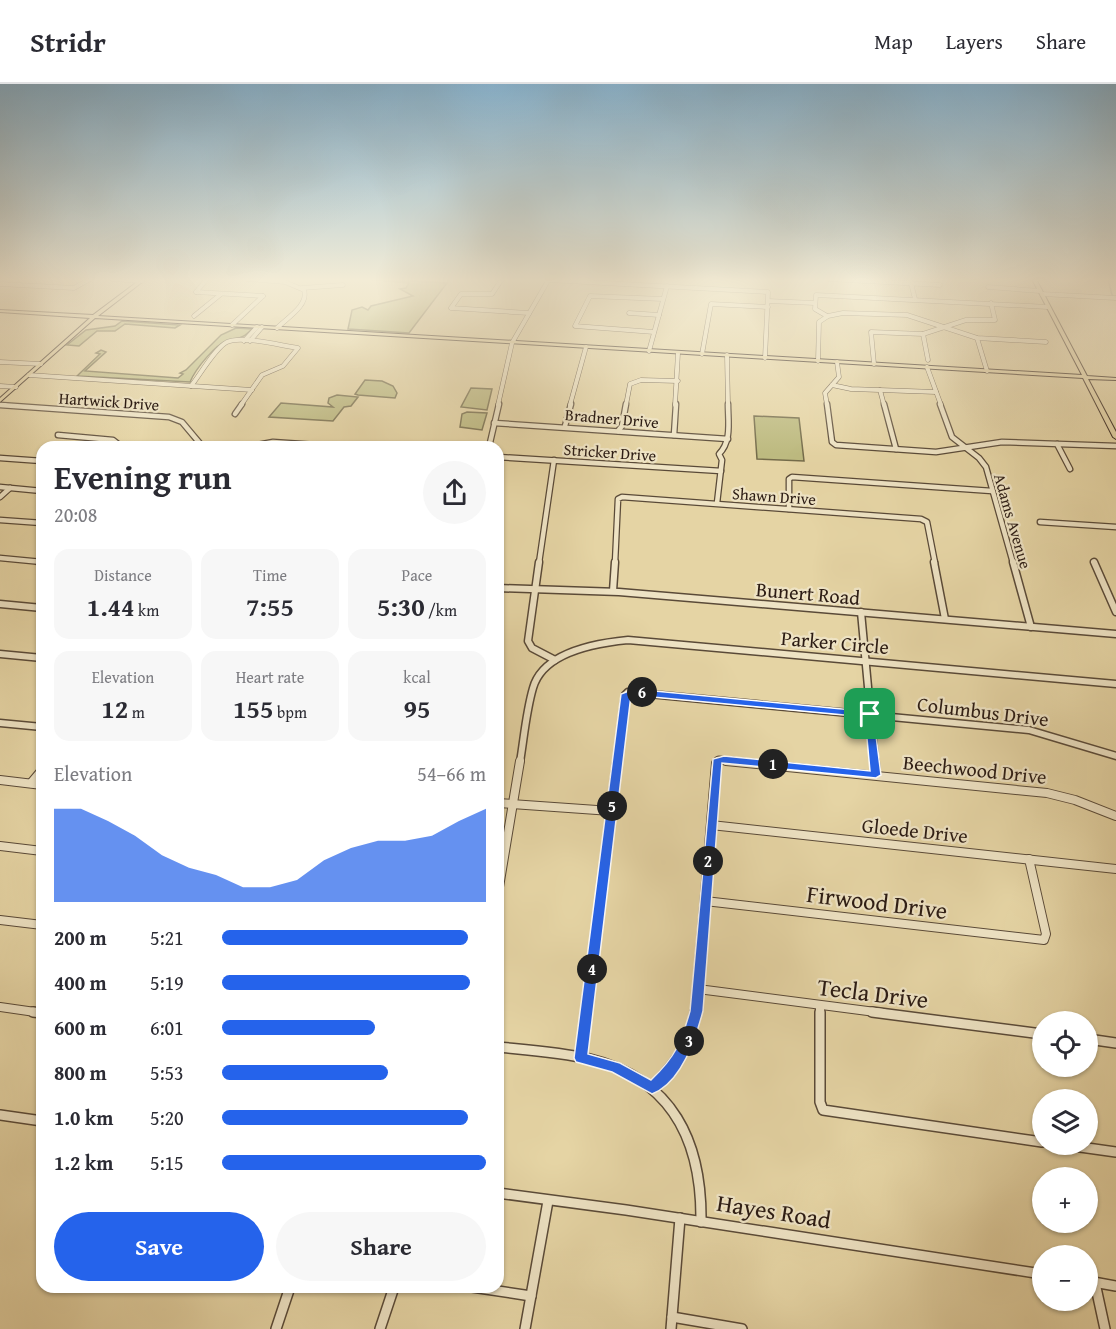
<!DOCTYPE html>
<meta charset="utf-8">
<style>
body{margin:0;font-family:"Gentium Book Plus",serif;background:#f7f7f7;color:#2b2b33;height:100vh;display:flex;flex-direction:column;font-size:22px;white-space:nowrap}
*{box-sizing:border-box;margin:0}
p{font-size:20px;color:#7c7c81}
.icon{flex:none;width:33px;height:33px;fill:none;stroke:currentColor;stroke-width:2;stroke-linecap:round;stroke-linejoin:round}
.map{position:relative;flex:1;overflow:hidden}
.drawer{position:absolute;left:36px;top:357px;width:468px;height:852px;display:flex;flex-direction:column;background:#fff;border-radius:18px;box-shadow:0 2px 4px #0004}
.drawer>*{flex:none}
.tools{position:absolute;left:1032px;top:927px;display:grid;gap:12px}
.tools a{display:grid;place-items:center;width:66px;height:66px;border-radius:50%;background:#fff;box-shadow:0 2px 4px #0004;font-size:30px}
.pin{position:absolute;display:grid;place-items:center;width:51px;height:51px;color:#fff;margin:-26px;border-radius:12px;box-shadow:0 3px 9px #0006}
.km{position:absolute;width:30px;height:30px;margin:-15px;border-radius:50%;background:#222;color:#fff;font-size:16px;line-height:30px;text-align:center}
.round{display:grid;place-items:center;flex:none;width:63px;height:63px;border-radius:32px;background:#f7f7f7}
.summary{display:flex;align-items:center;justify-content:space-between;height:102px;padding:0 18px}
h1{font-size:33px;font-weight:700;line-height:45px}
.stats{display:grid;grid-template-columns:repeat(3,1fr);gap:9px;height:102px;padding:6px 18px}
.stats div{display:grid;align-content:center;border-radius:15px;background:#f7f7f7;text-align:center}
.stats b{font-size:26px;font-weight:700}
.stats small{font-size:16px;font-weight:400}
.stats p{font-size:16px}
.chart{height:168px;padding:12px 18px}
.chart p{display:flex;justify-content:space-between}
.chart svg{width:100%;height:108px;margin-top:6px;fill:#2563eb;opacity:.7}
.primary-button{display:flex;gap:12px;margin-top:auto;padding:12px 18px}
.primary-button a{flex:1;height:69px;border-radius:36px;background:#2563eb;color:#fff;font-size:24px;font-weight:700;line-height:69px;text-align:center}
.primary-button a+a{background:#f7f7f7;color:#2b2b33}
ul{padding:0 18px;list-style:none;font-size:20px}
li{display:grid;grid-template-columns:96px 72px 1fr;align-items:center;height:45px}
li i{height:15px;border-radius:8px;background:#2563eb}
header{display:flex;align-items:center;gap:36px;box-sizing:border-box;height:84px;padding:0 30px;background:#fff;border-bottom:2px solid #e1e1e2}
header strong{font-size:28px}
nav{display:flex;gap:33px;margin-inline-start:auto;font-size:21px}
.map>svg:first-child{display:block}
.green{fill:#bdba80;stroke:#746b4a;stroke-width:1.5}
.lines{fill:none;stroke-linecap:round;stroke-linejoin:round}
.stream{stroke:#6d7872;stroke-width:1.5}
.minor-far4-casing{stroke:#5a4a38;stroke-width:5}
.minor-far3-casing{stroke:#5a4a38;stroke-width:7}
.minor-far2-casing{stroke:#5a4a38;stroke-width:9}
.minor-far1-casing{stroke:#5a4a38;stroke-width:10}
.minor-casing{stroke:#5a4a38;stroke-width:12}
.major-casing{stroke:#2c1c14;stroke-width:2}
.minor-far4{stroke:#eee3c4;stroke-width:4}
.minor-far3{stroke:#eee3c4;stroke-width:4.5}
.minor-far2{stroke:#eee3c4;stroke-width:6}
.minor-far1{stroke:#eee3c4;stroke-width:8}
.minor{stroke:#eee3c4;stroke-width:9}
.major{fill:#e5d4a4;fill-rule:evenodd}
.route{fill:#2563eb;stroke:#fff;stroke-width:1.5;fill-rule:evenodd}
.labels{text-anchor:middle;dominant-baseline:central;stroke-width:4.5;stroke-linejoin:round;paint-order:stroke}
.far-street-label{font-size:16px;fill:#2c1c14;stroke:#eee3c4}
.street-label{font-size:20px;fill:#2c1c14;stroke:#eee3c4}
.near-street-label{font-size:24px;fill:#2c1c14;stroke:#eee3c4}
</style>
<header>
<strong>Stridr</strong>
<nav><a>Map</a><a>Layers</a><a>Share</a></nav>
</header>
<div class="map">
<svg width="1116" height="1245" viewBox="0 0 1116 1245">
<rect width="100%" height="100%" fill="#e5d4a4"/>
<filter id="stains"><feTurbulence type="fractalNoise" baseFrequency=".00333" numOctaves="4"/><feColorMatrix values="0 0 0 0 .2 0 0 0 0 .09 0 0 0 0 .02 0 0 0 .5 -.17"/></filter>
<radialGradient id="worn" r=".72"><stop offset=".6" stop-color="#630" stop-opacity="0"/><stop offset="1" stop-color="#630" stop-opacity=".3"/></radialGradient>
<!-- green -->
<g class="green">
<path d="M366 195H376L447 199 409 249 348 245 352 226 362 223 368 226 371 222 413 212 400 205 406 204 409 199Z"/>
<path d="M122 237 180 241 175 244 125 240 115 247H97L79 262 67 261 86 246 115 242Z"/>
<path d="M236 244 252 245C241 256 240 253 227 257 216 260 196 284 190 298L77 292 100 270 96 269 101 266 106 268 85 287 178 294 183 290 180 289 186 286 221 251Z"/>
<path d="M365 296 382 297 393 302 397 309 395 314 358 311 355 310Z"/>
<path d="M471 304 492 305 487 326 461 323Z"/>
<path d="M337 311 358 313 351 322 344 323 333 337 269 333 281 319 333 323 328 319 329 314Z"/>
<path d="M467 328 487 329 482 346 460 343 462 330Z"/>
<path d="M754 332 799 334 804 377 757 375Z"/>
</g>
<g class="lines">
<!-- stream -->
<path class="stream" d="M1108 195 1112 211"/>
<!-- minor-far4 casing -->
<g class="minor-far4-casing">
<g id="minor-far4">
<path d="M112 195 142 197"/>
<path d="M247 195 285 198 304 206C309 221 287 234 277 244"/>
<path d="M502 195 492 210H461L451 224 529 229"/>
<path d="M829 195 940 201"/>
<path d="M910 195 915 215"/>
<path d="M549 196 768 208 765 274"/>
<path d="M0 200 74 204 90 195"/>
<path d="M988 203 1040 207"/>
<path d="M302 204 343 201"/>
<path d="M196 208 263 212"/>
<path d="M196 208 207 195"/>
<path d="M1042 210 1116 214"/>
<path d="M768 217 815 219"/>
<path d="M629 229 659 231"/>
<path d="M194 232 221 210"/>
<path d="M827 232 815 225 816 211 1048 223"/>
<path d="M232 241 263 212"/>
<path d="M654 248 575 242 590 212 663 215"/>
<path d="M923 250 928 276"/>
<path d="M977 254 987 287"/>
<path d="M244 257 257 243"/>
<path d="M250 257 262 243"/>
<path d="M649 267 667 202"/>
<path d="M702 270 711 220 768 223"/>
<path d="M727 271 728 321"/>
<path d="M818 277 819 238 828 232 843 229 907 231 977 254 1046 258"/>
<path d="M0 278 41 280"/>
<path d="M874 280 871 248 923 250 966 236H995L991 219"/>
<path d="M927 283 941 321"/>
<path d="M29 291 252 306"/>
<path d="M832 301 851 305 936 308"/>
<path d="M0 302 16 303"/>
<path d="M191 302C200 291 215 264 227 258 241 251 282 262 298 264L283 282 262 291 241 321"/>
<path d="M880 306 884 321"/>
<path d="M0 321H5"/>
<path d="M498 321 512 259 549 195"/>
<path d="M570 321 586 263"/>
<path d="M626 321 630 300 641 296 678 297"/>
<path d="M675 321 678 269"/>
<path d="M827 321 825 309 839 293 837 278"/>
</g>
</g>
<!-- minor-far3 casing -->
<g class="minor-far3-casing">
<g id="minor-far3">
<path d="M827 320 832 358 836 361 936 368 1002 358 1116 362"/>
<path d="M884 320 896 365"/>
<path d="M940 320 952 353 979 374 986 383 1013 479"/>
<path d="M0 321 169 333 182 338 203 363"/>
<path d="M235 330 242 320"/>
<path d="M494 339 728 355"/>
<path d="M565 342 571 320"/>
<path d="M618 347 622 342 626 320"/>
<path d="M58 351 113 356 122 363"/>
<path d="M674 351 676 320"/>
<path d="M1057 360 1070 385"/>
<path d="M246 363 273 358 345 363"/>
<path d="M489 363 499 320"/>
<path d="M498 373 721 387"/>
<path d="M0 374 42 377"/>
<path d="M0 403 42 407"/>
<path d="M0 413 10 404"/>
<path d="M717 419 722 376 719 370C732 357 728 337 728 320"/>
<path d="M789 425V395L792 393 992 407"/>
<path d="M0 436 42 439"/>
<path d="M1040 438 1116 443"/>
<path d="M0 474 42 478"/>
<path d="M539 479 554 376"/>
<path d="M615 479 618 415 622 413 921 435 927 438 935 479"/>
</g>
</g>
<!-- minor-far2 casing -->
<g class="minor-far2-casing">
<g id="minor-far2">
<path d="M39 478H42"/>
<path d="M539 478 528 557 532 564 555 576"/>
<path d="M934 478 945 535"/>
<path d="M1013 478 1031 543"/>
<path d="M1094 478 1116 528"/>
<path d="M498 504 619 508 1116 550"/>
<path d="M613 507 615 478"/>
<path d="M0 520 42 524"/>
<path d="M861 528 875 678"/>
<path d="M0 570 42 574"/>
<path d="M0 639 42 643"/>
<path d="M520 678C524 654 526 628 533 604 543 568 597 559 628 556L1116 600"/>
<path d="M617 678 625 611 628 608 1029 646 1116 672"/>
<path d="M717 678 719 676 741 678"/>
</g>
</g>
<!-- minor-far1 casing -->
<g class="minor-far1-casing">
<g id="minor-far1">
<path d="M726 677 1047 709 1075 716 1116 732"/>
<path d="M875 677 876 691"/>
<path d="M0 696 42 701"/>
<path d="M31 699 42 686"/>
<path d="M498 719 611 727"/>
<path d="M711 741 1116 785"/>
<path d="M0 762 42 767"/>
<path d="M498 809 520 677"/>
<path d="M705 817 1044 856 1046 850 1029 775"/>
<path d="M0 836 42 841"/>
<path d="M698 905 883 929"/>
<path d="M820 922V929"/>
<path d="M0 923 42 929"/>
<path d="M586 929 617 677"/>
<path d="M695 929 716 679 718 677"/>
</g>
</g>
<!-- minor casing -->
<g class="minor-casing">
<g id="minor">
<path d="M33 928 42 929"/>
<path d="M820 928V1018L823 1026 1042 1058"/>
<path d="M872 928 1042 950"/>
<path d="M1088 955 1116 959"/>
<path d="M498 963C529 966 560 968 590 975 673 995 702 1058 701 1138"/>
<path d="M581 973 587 928"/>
<path d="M652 1004C673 981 692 960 695 928"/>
<path d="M0 1031 42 1037"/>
<path d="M1059 1060 1116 1068"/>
<path d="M498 1109 626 1126 1042 1190"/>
<path d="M1088 1197 1116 1202"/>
<path d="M1095 1199 1105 1245"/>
<path d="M472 1203 531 1212"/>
<path d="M672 1233 742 1245"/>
<path d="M276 1245 290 1203"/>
<path d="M380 1245 394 1203"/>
<path d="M525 1245 548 1117"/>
<path d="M671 1245 680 1134"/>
</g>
</g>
<!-- major casing -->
<g class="major-casing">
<path id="major" d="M141 195H146L98 232 1082 291 1032 195H1036L1087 292 1116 294V296L1088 295 1116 348V355L1113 353 1083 294 95 234 0 318V314L90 234 0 228V226L93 231Z"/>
</g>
<!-- minor-far4 -->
<use href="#minor-far4" class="minor-far4"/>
<!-- minor-far3 -->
<use href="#minor-far3" class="minor-far3"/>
<!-- minor-far2 -->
<use href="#minor-far2" class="minor-far2"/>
<!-- minor-far1 -->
<use href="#minor-far1" class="minor-far1"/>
<!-- minor -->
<use href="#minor" class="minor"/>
<!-- major -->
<use href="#major" class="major"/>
</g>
<!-- sky -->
<linearGradient id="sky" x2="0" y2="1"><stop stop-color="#88b5d2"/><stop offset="0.53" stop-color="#f3ecd6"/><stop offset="1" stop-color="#f3ecd6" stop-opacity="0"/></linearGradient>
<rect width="1116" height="370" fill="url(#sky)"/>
<!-- route -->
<path class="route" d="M634 605 873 628 881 691 876 694 722 679 703 927C696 954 681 999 652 1010L612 988 576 978 574 974 621 610ZM631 611 865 633 870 687 724 672 713 675 690 927C681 959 676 972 651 996L620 979 588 970Z"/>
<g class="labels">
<!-- far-street labels -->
<g class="far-street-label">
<text transform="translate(109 317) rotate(4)">Hartwick Drive</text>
<text transform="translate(612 334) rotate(5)">Bradner Drive</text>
<text transform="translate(610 368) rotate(4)">Stricker Drive</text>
<text transform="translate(774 412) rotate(4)">Shawn Drive</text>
<text transform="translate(1013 437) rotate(74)">Adams Avenue</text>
</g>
<!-- street labels -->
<g class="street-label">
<text transform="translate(808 509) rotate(5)">Bunert Road</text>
<text transform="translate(835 558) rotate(5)">Parker Circle</text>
<text transform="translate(983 627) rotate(7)">Columbus Drive</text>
<text transform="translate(975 685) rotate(6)">Beechwood Drive</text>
<text transform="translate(915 746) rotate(6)">Gloede Drive</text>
</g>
<!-- near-street labels -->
<g class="near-street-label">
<text transform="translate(877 818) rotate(7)">Firwood Drive</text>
<text transform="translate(873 909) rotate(7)">Tecla Drive</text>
<text transform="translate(774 1127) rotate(9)">Hayes Road</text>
</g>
</g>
<rect width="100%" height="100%" filter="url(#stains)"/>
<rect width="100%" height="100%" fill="url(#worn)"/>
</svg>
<div class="tools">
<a><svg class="icon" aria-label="locate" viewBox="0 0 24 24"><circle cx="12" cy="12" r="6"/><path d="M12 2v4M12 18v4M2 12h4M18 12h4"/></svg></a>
<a><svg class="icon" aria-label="layers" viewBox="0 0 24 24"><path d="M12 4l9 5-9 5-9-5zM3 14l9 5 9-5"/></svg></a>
<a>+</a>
<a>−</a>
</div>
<div class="pin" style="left:870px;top:630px;background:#1e9e55"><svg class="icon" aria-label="arrive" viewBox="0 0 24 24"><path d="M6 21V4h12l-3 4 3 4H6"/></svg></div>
<b class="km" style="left:773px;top:680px">1</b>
<b class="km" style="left:708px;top:777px">2</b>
<b class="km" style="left:689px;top:957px">3</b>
<b class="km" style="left:592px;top:885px">4</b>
<b class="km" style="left:612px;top:722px">5</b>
<b class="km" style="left:642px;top:608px">6</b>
<section class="drawer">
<div class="summary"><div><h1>Evening run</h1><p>20:08</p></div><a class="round"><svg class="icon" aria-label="share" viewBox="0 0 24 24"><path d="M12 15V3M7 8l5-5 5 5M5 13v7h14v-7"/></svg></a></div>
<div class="stats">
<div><p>Distance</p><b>1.44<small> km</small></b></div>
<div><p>Time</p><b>7:55</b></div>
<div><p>Pace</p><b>5:30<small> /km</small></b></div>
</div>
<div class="stats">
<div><p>Elevation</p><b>12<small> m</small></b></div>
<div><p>Heart rate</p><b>155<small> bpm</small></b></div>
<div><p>kcal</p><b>95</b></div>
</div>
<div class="chart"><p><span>Elevation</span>54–66 m</p>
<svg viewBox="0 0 160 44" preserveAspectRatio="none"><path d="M0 44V6L10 6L20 11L30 17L40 25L50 30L60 33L70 38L80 38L90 35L100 27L110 22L120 19L130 19L140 17L150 11L160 6V44z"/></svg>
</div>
<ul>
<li><b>200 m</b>5:21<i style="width:93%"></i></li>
<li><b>400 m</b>5:19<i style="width:94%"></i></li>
<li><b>600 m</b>6:01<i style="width:58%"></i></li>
<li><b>800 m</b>5:53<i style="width:63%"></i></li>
<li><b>1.0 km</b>5:20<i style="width:93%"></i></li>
<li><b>1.2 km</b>5:15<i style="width:100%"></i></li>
</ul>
<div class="primary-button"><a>Save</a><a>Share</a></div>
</section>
</div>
